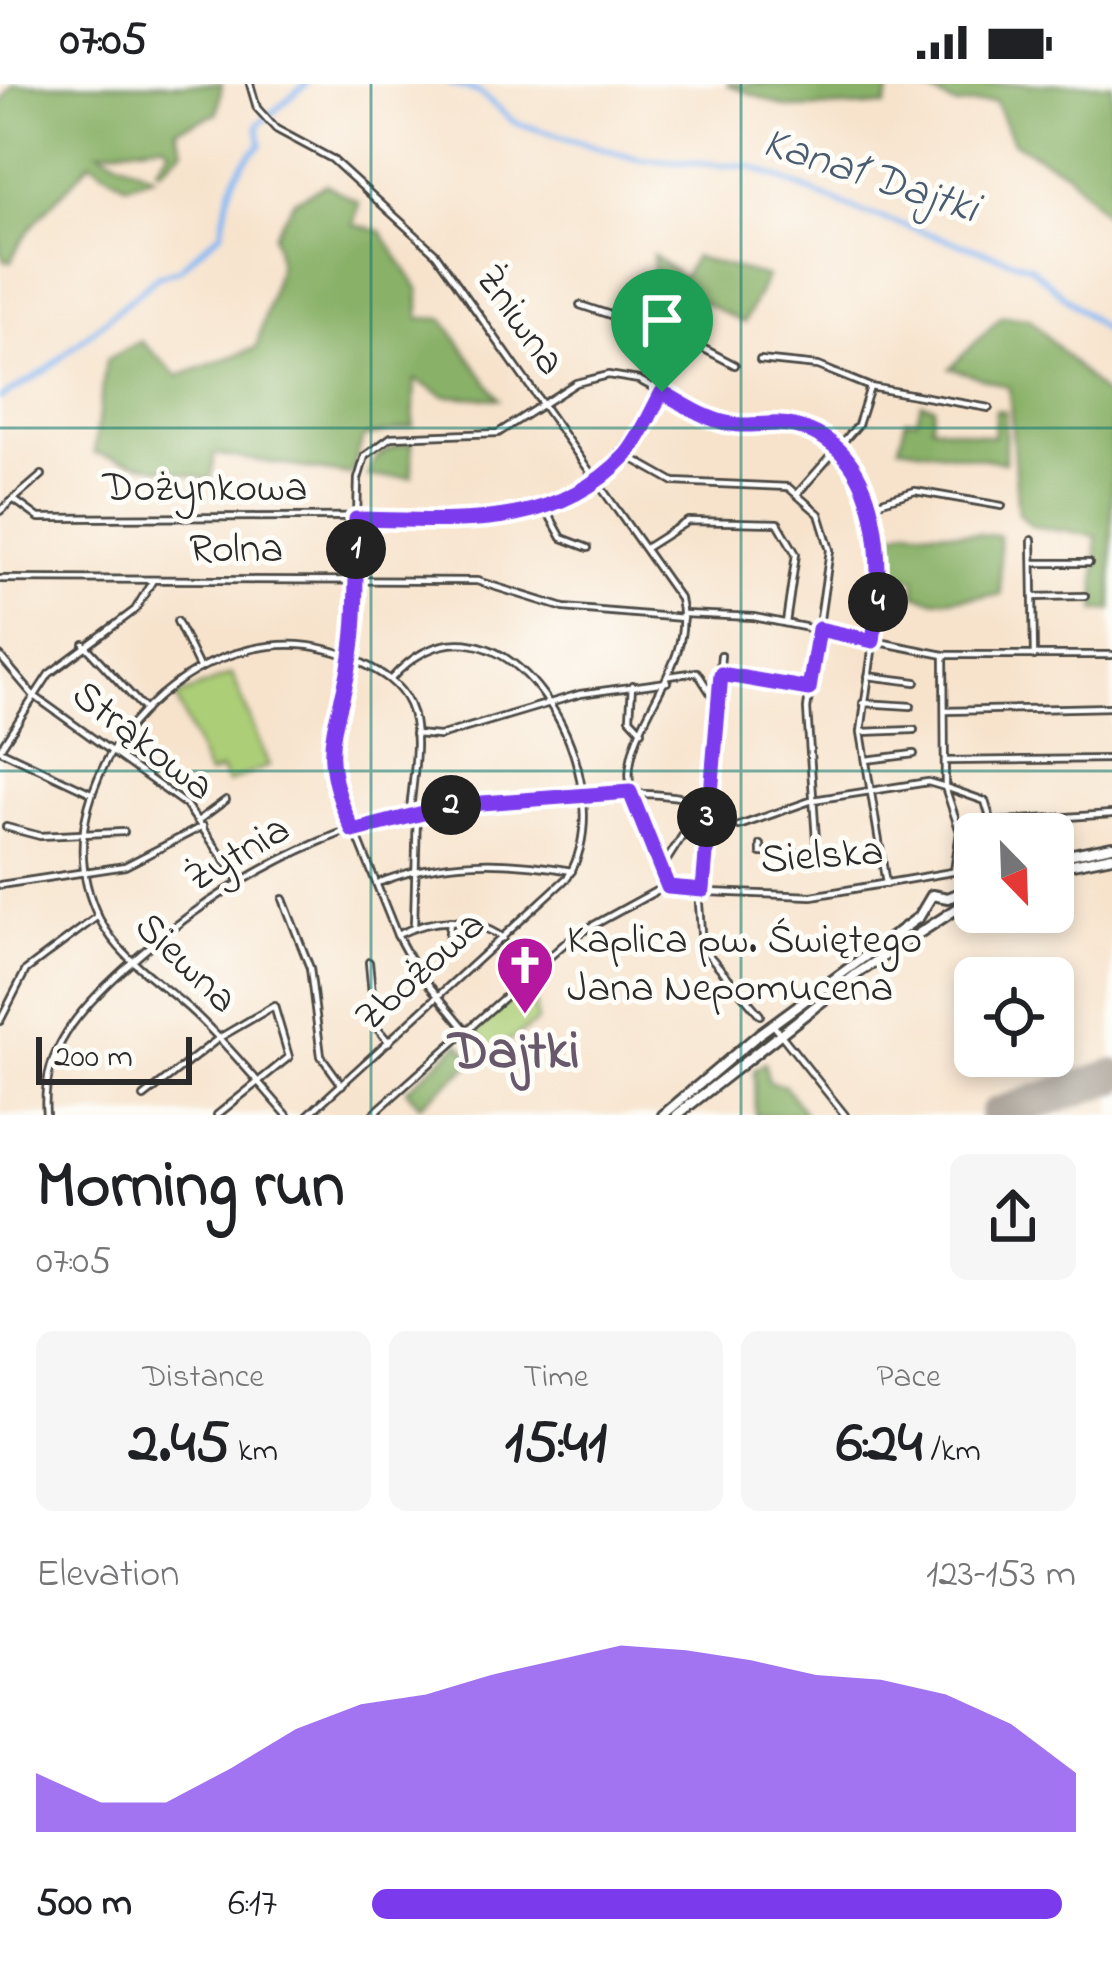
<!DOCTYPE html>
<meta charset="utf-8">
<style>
body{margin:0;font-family:"Indie Flower",sans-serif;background:#f6f6f6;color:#202124;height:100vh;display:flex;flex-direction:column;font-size:45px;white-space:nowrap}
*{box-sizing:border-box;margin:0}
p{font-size:39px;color:#757577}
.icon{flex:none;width:66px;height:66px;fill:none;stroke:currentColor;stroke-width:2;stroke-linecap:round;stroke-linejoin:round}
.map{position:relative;height:1031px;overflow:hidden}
.sheet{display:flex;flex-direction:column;background:#fff;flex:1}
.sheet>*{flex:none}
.needle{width:78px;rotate:157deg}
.buttons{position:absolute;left:954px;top:729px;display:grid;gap:24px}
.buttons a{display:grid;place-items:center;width:120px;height:120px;border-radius:18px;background:#fff;box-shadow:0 6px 18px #0003;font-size:60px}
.scale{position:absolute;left:36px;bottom:30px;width:156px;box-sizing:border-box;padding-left:12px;border:6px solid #2b2b2b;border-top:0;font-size:33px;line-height:42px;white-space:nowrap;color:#2b2b2b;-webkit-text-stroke:9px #fdfcf7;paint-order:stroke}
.pin{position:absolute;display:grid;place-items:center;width:102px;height:102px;color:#fff;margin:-123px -51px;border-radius:50% 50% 50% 0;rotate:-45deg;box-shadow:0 0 12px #0007}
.pin .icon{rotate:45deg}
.km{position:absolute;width:60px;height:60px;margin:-30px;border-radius:50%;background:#222;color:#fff;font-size:33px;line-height:60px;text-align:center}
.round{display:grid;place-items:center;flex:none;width:126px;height:126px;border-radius:18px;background:#f6f6f6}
.overview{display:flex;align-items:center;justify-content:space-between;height:204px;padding:0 36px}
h1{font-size:66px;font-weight:700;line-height:90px}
.figures{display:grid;grid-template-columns:repeat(3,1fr);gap:18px;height:204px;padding:12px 36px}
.figures div{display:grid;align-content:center;border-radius:18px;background:#f6f6f6;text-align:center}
.figures b{font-size:60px;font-weight:700}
.figures small{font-size:33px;font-weight:400}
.figures p{font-size:33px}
.chart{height:336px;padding:24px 36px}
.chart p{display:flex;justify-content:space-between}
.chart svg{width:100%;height:216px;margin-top:12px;fill:#7c3aed;opacity:.7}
ul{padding:0 36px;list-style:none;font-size:39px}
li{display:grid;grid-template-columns:192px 144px 1fr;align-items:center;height:90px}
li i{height:30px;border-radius:15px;background:#7c3aed}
.status{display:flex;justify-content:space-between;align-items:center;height:84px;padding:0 60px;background:#fff;direction:ltr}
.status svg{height:33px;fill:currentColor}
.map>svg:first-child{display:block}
.green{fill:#acce77;stroke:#6c7c51;stroke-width:3}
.forest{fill:#89b168;stroke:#5a6e4a;stroke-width:3}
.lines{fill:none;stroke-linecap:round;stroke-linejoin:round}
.canal{stroke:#84b6f1;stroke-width:6}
.runway{stroke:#91877c;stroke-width:36}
.minor-casing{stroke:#4a4743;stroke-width:10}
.secondary-casing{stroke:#4a4743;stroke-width:14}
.minor{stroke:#fff;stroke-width:4.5}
.secondary{stroke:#fff;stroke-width:8}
.route-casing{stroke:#fff;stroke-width:24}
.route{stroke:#7c3aed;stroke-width:15}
.grid{fill:none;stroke:#0f766e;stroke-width:3;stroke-opacity:0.55}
.labels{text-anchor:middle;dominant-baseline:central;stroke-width:10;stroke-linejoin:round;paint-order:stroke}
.street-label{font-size:42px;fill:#2b2b2b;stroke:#fdfcf7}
.poi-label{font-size:42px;fill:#2b2b2b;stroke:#fdfcf7;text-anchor:start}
.water-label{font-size:45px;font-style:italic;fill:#4a5c70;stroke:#fdfcf7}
.district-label{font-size:54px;font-weight:bold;fill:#67586b;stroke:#fdfcf7}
</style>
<div class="status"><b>07:05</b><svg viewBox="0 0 49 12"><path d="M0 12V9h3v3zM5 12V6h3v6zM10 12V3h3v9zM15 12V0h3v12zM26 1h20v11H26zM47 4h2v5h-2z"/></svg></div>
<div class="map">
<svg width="1112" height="1031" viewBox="0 0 1112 1031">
<rect width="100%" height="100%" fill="#fdfcf7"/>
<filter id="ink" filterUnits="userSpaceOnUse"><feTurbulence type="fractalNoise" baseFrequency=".00833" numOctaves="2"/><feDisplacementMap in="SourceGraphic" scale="24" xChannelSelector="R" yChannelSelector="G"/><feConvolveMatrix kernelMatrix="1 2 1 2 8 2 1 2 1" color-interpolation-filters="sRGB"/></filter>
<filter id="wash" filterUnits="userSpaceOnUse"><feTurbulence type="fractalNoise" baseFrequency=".004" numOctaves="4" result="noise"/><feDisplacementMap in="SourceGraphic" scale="48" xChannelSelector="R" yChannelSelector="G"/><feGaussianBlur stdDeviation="2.7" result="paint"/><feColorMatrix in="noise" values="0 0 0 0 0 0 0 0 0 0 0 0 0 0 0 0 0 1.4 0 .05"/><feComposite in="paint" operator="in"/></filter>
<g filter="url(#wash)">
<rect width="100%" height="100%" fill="#f7e3cc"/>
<!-- green -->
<g class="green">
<path d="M232 590 269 682 227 699 221 686 208 691 176 613Z"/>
<path d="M533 896 537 938 491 969 476 945Z"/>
</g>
<!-- forest -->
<g class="forest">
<path d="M13 0H222L217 30 176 45 183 65 161 86 156 84 170 64 163 59 99 67 154 92 126 101 90 78C63 112 27 139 11 177H5L0 166V21Z"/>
<path d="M726 0H891L885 22 788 24Z"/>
<path d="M914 0H1112V137L1066 88 1013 58 995 17 957 22Z"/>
<path d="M326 100 359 119 353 141 381 147 419 206V234L443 235 499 315 445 312 415 296 413 342 363 354 351 391 214 370 211 396 94 369 106 276 141 257 178 292 256 264 279 181 274 151 294 117Z"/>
<path d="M653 171 683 194 694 173 767 193 744 239 654 193Z"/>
<path d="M1002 232 1029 234 1112 319V526L1096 527V452L1032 442 1018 429 1009 303 950 284Z"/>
<path d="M921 319 934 322 931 341 993 353 996 326 1005 327V378L899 362 906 335H917Z"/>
<path d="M412 359V393H368C373 368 389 363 412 359Z"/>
<path d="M908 444 999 452 1001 511 933 516 915 511 914 494H888L886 453Z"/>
<path d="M460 959 475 977 420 1021 406 1006Z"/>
<path d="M765 979 768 998 785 1002 806 1031H755L754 986Z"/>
</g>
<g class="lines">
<!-- canal -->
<g class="canal">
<path d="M451 0 479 8 514 38 565 54 638 75 752 83 859 127 1029 182 1112 253"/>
<path d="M0 314 45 287 158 192 179 185 222 147C227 113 232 83 261 61L258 41 306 0"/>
</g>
<!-- runway -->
<path class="runway" d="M997 1031 1112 993"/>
</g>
</g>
<g filter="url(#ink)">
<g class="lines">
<!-- minor casing -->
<g class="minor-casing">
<g id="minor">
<path d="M250 0 257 24 276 45 332 75 436 170 680 515C695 578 637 624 630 682 624 730 664 760 668 803"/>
<path d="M580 221 689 257"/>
<path d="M760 276 818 282 870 303 989 324"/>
<path d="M626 371 674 398 788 403 819 430 830 466 807 625 817 770"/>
<path d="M798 409 858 341 870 303"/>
<path d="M13 415 39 434 524 432C616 403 647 336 689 257L735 281"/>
<path d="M869 421 915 407 1002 422"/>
<path d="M546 425 562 454 588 464"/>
<path d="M0 427 42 391"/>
<path d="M1032 456 1034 572"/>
<path d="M647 463 688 437 778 439 796 470 786 539"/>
<path d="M1033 479H1089"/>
<path d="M0 495 477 497 564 524 683 534"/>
<path d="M1033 513 1085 512"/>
<path d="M684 530 754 533 944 571H1112"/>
<path d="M177 537 199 583"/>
<path d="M84 560 145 626"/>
<path d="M944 571 945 703 985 717 995 750"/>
<path d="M0 572 33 611 186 721 241 799"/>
<path d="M721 590 809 605"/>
<path d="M669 592 697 588 717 619"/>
<path d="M868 592 916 598"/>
<path d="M632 601 630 634 642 647"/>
<path d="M863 619 911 622"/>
<path d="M945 627 1112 623"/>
<path d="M861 648 914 646"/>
<path d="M415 650 439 652 580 610 667 598"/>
<path d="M0 665 49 590 135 526 153 496"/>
<path d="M0 666 91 709"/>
<path d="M866 676 914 670"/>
<path d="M945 677 1112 675"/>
<path d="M199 736 226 716"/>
<path d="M993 738 1112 730"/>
<path d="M739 742 813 716 928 698 945 703 960 748 954 787"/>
<path d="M6 743 40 752 124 748"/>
<path d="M960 748 994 741"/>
<path d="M761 761V769H837"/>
<path d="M665 779 697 729"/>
<path d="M378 799C440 774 506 775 572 787"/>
<path d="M0 801 125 782 203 742"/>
<path d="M698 805 702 863 760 931"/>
<path d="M702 805 721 571"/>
<path d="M283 815 310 884 321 972 342 1001"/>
<path d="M414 842 417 727"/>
<path d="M397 851C432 834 469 831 503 854"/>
<path d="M448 861 450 837"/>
<path d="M369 878 375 942 389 958"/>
<path d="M0 937 26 886 98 832"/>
<path d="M774 942 845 1031"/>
<path d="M466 946 415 884 397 851 333 692 332 638 354 553 358 395 365 372 391 353 498 349 576 299 608 291 639 296 710 334 740 341 790 340 821 354 857 395 879 458 882 493 861 648 886 800"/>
<path d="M144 1013 219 954 274 922 289 973 217 1031"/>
<path d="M46 1031C40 967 81 924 124 885 207 809 309 750 418 726 463 717 509 717 555 714 609 710 655 705 708 719"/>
<path d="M287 1031C257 997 228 961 195 930 161 898 121 877 99 834 26 687 216 502 362 579 382 589 399 599 409 620 423 651 412 696 410 729"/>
<path d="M308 1031 568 793C629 692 500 474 391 595"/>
<path d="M372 1031 572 853 658 806 812 812 975 784"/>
</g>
</g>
<!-- secondary casing -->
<g class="secondary-casing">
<g id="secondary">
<path d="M1053 774 1112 762"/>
<path d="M1053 784 1112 772"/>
<path d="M663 1031 759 950 919 833 932 811 948 814 975 803"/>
<path d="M677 1031 858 889 975 813"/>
</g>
</g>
<!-- minor -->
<use href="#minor" class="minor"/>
<!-- secondary -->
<use href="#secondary" class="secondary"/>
</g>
</g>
<g class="lines" filter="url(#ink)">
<!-- route casing -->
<g class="route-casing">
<path id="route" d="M662 308C686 321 710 339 739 341 758 342 775 337 794 342 887 364 883 486 873 557L819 545 809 605 721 590 703 806 668 803 630 708 454 721 353 747C310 654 344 643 353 557 358 517 355 475 356 435 452 436 552 449 625 372 640 355 651 328 662 308Z"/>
</g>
<!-- route -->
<use href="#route" class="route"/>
</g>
<!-- grid -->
<path class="grid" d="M371 0V1031M741 0V1031M0 344H1112M0 687H1112"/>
<!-- icons -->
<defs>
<g id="church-pin" transform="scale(3)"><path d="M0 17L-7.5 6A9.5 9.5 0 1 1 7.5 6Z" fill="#b5179e" stroke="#fdfcf7"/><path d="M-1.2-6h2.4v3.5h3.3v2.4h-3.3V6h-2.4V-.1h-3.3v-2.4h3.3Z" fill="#fff"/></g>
</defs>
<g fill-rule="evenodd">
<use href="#church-pin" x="525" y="881"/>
</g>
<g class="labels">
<!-- street labels -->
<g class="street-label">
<text transform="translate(519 237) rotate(55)">Żniwna</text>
<text x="205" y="405">Dożynkowa</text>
<text x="236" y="466">Rolna</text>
<text transform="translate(142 658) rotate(38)">Strąkowa</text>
<text transform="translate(238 771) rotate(-30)">Żytnia</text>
<text transform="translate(822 773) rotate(-4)">Sielska</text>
<text transform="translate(185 880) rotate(44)">Siewna</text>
<text transform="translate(421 888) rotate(-42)">Zbożowa</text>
</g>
<!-- poi labels -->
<g class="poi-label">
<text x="567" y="857">Kaplica pw. Świętego<tspan x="567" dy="48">Jana Nepomucena</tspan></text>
</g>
<!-- water labels -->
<g class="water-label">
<text transform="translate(870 93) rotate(18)">Kanał Dajtki</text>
</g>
<!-- district labels -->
<g class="district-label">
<text x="514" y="970">Dajtki</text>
</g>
</g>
</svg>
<div class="buttons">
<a><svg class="needle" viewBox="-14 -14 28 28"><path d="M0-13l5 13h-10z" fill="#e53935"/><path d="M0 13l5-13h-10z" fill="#757577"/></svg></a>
<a><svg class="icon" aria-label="locate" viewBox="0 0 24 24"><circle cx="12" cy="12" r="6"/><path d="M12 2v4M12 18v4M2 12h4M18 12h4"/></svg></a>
</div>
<div class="scale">200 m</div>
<div class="pin" style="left:662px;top:308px;background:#1e9e55"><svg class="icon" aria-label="arrive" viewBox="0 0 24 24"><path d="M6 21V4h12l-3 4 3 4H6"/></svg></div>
<b class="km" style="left:356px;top:465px">1</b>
<b class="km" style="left:451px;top:721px">2</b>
<b class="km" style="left:707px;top:733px">3</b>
<b class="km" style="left:878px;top:518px">4</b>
</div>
<section class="sheet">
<div class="overview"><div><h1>Morning run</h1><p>07:05</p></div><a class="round"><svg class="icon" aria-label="share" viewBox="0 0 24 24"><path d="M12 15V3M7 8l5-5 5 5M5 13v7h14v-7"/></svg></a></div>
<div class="figures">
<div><p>Distance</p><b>2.45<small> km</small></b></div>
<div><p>Time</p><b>15:41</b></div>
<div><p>Pace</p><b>6:24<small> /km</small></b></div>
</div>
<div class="chart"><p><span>Elevation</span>123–153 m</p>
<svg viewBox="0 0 160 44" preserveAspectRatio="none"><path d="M0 44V32L10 38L20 38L30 31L40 23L50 18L60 16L70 12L80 9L90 6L100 7L110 9L120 12L130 13L140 16L150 22L160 32V44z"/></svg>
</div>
<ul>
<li><b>500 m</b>6:17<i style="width:98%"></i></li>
</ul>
</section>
